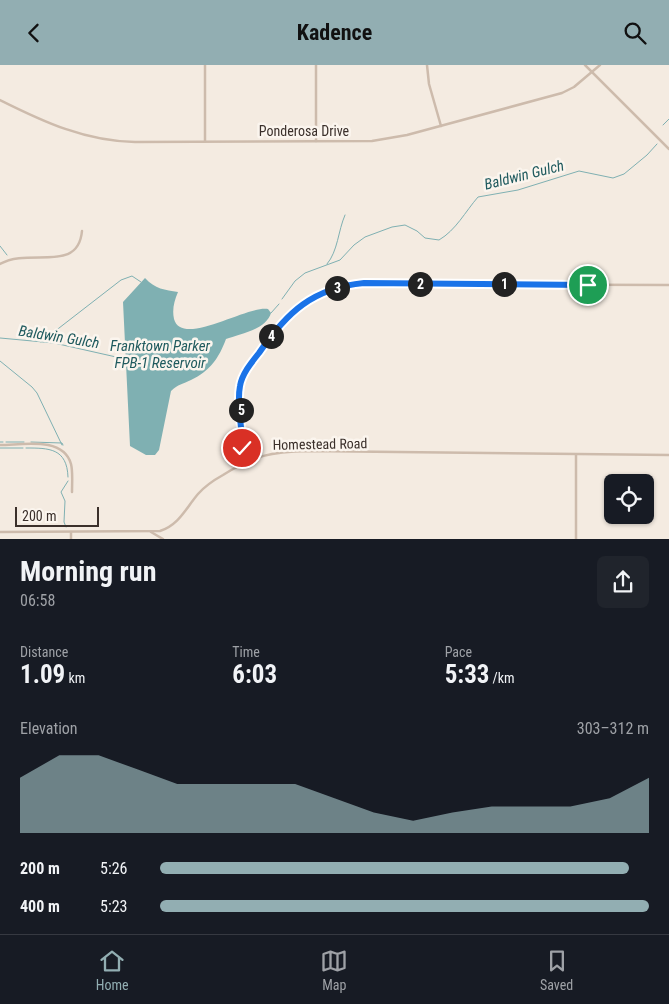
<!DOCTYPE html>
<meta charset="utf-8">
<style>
body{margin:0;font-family:"Roboto Condensed",sans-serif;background:#20242c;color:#f1f3f6;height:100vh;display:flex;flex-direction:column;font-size:19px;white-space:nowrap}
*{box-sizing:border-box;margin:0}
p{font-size:16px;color:#9ea1a6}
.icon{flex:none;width:28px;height:28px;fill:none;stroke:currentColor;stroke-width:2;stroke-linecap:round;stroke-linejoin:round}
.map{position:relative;height:474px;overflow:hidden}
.drawer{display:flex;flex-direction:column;background:#171b24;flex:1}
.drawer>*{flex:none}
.fabs{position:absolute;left:604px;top:409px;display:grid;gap:10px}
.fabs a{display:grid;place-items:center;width:50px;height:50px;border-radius:8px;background:#171b24;box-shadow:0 1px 4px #0004;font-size:25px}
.scale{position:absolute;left:15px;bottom:12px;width:84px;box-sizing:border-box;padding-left:5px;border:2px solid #3b302b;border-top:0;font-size:14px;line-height:18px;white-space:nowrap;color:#3b302b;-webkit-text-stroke:4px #fbf5ee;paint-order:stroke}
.pin{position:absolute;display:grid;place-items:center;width:42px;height:42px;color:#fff;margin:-21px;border:2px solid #fff;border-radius:50%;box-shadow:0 1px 5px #0007}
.km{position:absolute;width:25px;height:25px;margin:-12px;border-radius:50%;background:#222;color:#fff;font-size:14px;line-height:25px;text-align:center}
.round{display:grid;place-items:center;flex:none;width:52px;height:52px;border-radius:8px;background:#20242c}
.head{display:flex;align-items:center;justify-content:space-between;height:85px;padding:0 20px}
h1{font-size:28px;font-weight:700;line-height:38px}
.figures{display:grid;grid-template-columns:repeat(3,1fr);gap:8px;height:85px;padding:5px 20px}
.figures div{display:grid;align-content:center}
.figures b{font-size:25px;font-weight:700}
.figures small{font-size:14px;font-weight:400}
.figures p{font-size:14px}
.chart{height:140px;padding:10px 20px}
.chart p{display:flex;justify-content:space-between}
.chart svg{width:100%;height:90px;margin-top:5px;fill:#92aeb2;opacity:.7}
ul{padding:0 20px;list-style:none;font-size:16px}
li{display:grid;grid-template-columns:80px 60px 1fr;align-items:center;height:38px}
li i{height:12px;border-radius:6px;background:#92aeb2}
header{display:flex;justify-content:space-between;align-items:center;height:65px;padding:0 20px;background:#92aeb2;color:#111;font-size:22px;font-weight:700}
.menu{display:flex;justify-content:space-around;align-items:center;height:70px;border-top:1px solid #363941;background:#171b24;font-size:14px;color:#9ea1a6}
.menu a{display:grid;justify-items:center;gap:2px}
.menu .active{color:#92aeb2}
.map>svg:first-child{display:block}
.water{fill:#7fb0b2}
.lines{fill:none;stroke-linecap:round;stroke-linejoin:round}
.stream{stroke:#7fb0b2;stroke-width:1}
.street{stroke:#cdbbac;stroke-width:2.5}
.route-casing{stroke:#fff;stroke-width:10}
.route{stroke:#1a73e8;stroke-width:6}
.labels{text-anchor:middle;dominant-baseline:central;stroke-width:5;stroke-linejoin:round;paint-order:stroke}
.street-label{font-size:14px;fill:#3b302b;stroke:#fbf5ee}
.water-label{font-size:15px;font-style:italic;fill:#1f5a5e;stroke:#fbf5ee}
</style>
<header><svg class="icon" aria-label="back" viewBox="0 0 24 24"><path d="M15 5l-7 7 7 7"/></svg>Kadence<svg class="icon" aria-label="search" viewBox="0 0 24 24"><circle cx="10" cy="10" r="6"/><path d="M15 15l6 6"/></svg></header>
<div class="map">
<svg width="669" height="474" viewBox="0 0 669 474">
<rect width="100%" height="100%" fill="#f4ebe1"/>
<!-- water -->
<path class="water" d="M145 213C155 224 165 225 178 227 174 236 172 245 174 254 182 283 247 240 268 244L271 248C266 265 239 269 226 274 219 293 210 306 191 315 183 319 178 319 171 326L159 385 155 390H146L130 381 123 237Z"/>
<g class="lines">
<!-- stream -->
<g class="stream">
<path d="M663 60 669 54"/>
<path d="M0 181 7 190"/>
<path d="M327 199C338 186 338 166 345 150"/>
<path d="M282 234 295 216 305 208 340 195 354 180 365 172 392 162 405 160 417 166 425 173 439 175C456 165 465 147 478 132L518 125 579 106 613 113 624 109 647 90 657 79"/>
<path d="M271 248 279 239"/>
<path d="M0 273 54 278 125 294"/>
<path d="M41 277 121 215 132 211 141 217"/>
<path d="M0 296 32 322 37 328 62 380"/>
<path d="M0 377H3"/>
<path d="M6 377H24"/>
<path d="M31 377 62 378 63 380"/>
<path d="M0 383H23"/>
<path d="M26 383C49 383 67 383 68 412"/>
<path d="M66 462 64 457 65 436 61 427 68 416"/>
</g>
<!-- street -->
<g class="street">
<path d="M427 0 429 19 441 61"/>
<path d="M585 0 669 84"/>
<path d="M0 35C44 57 85 76 135 77L372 76 407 70 562 28 574 22 600 0"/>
<path d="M205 76V0"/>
<path d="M316 76V0"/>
<path d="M0 199C30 182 78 209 82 166"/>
<path d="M0 380C22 380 63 371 71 399 73 407 72 418 72 427"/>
<path d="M238 401C242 384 243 368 241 351 241 342 238 333 239 324 241 311 250 301 257 290 285 249 312 222 364 219L669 220"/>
<path d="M0 467 160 466C179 460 186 443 198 429 205 421 214 415 223 410 255 390 271 387 308 386L669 390"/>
<path d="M71 467V474"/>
<path d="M151 467 163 474"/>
<path d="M576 474V390"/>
</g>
</g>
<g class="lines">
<!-- route casing -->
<g class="route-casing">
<path id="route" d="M242 383C243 363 236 341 240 321 242 309 251 298 259 288 287 247 313 223 364 218L588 220"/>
</g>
<!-- route -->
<use href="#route" class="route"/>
</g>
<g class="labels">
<!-- street labels -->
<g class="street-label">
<text x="304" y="66">Ponderosa Drive</text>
<text transform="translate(320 379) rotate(-1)">Homestead Road</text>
</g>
<!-- water labels -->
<g class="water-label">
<text transform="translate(524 110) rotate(-14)">Baldwin Gulch</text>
<text transform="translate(59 272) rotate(9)">Baldwin Gulch</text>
<text x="160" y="281">Franktown Parker<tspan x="160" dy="17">FPB-1 Reservoir</tspan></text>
</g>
</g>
</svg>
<div class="fabs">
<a><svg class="icon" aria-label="locate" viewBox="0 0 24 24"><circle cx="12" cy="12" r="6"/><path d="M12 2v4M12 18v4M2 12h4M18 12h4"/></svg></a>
</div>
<div class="scale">200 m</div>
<div class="pin" style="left:588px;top:220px;background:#1e9e55"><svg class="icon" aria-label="arrive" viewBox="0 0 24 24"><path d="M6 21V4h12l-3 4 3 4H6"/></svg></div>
<div class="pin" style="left:242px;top:383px;background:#d93025"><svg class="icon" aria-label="check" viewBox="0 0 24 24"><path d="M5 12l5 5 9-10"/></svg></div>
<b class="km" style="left:504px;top:219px">1</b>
<b class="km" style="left:420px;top:219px">2</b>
<b class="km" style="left:337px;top:223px">3</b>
<b class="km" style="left:271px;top:271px">4</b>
<b class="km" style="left:241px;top:345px">5</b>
</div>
<section class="drawer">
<div class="head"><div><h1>Morning run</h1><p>06:58</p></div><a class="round"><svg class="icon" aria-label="share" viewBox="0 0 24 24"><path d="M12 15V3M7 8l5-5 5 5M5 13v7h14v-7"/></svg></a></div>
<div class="figures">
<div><p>Distance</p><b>1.09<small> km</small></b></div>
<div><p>Time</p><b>6:03</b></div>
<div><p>Pace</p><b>5:33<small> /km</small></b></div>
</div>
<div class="chart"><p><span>Elevation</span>303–312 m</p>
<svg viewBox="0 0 160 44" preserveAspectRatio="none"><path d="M0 44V17L10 6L20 6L30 13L40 20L50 20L60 20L70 20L80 27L90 34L100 38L110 34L120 31L130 31L140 31L150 27L160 17V44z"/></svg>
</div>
<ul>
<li><b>200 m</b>5:26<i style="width:96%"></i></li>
<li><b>400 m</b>5:23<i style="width:100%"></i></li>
</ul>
</section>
<nav class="menu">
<a class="active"><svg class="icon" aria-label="home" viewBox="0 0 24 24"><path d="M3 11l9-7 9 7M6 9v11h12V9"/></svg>Home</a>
<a><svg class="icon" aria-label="map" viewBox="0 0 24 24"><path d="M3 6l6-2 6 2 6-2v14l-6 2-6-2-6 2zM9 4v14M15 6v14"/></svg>Map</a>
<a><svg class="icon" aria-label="saved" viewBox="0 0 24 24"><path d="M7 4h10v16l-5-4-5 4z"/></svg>Saved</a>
</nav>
